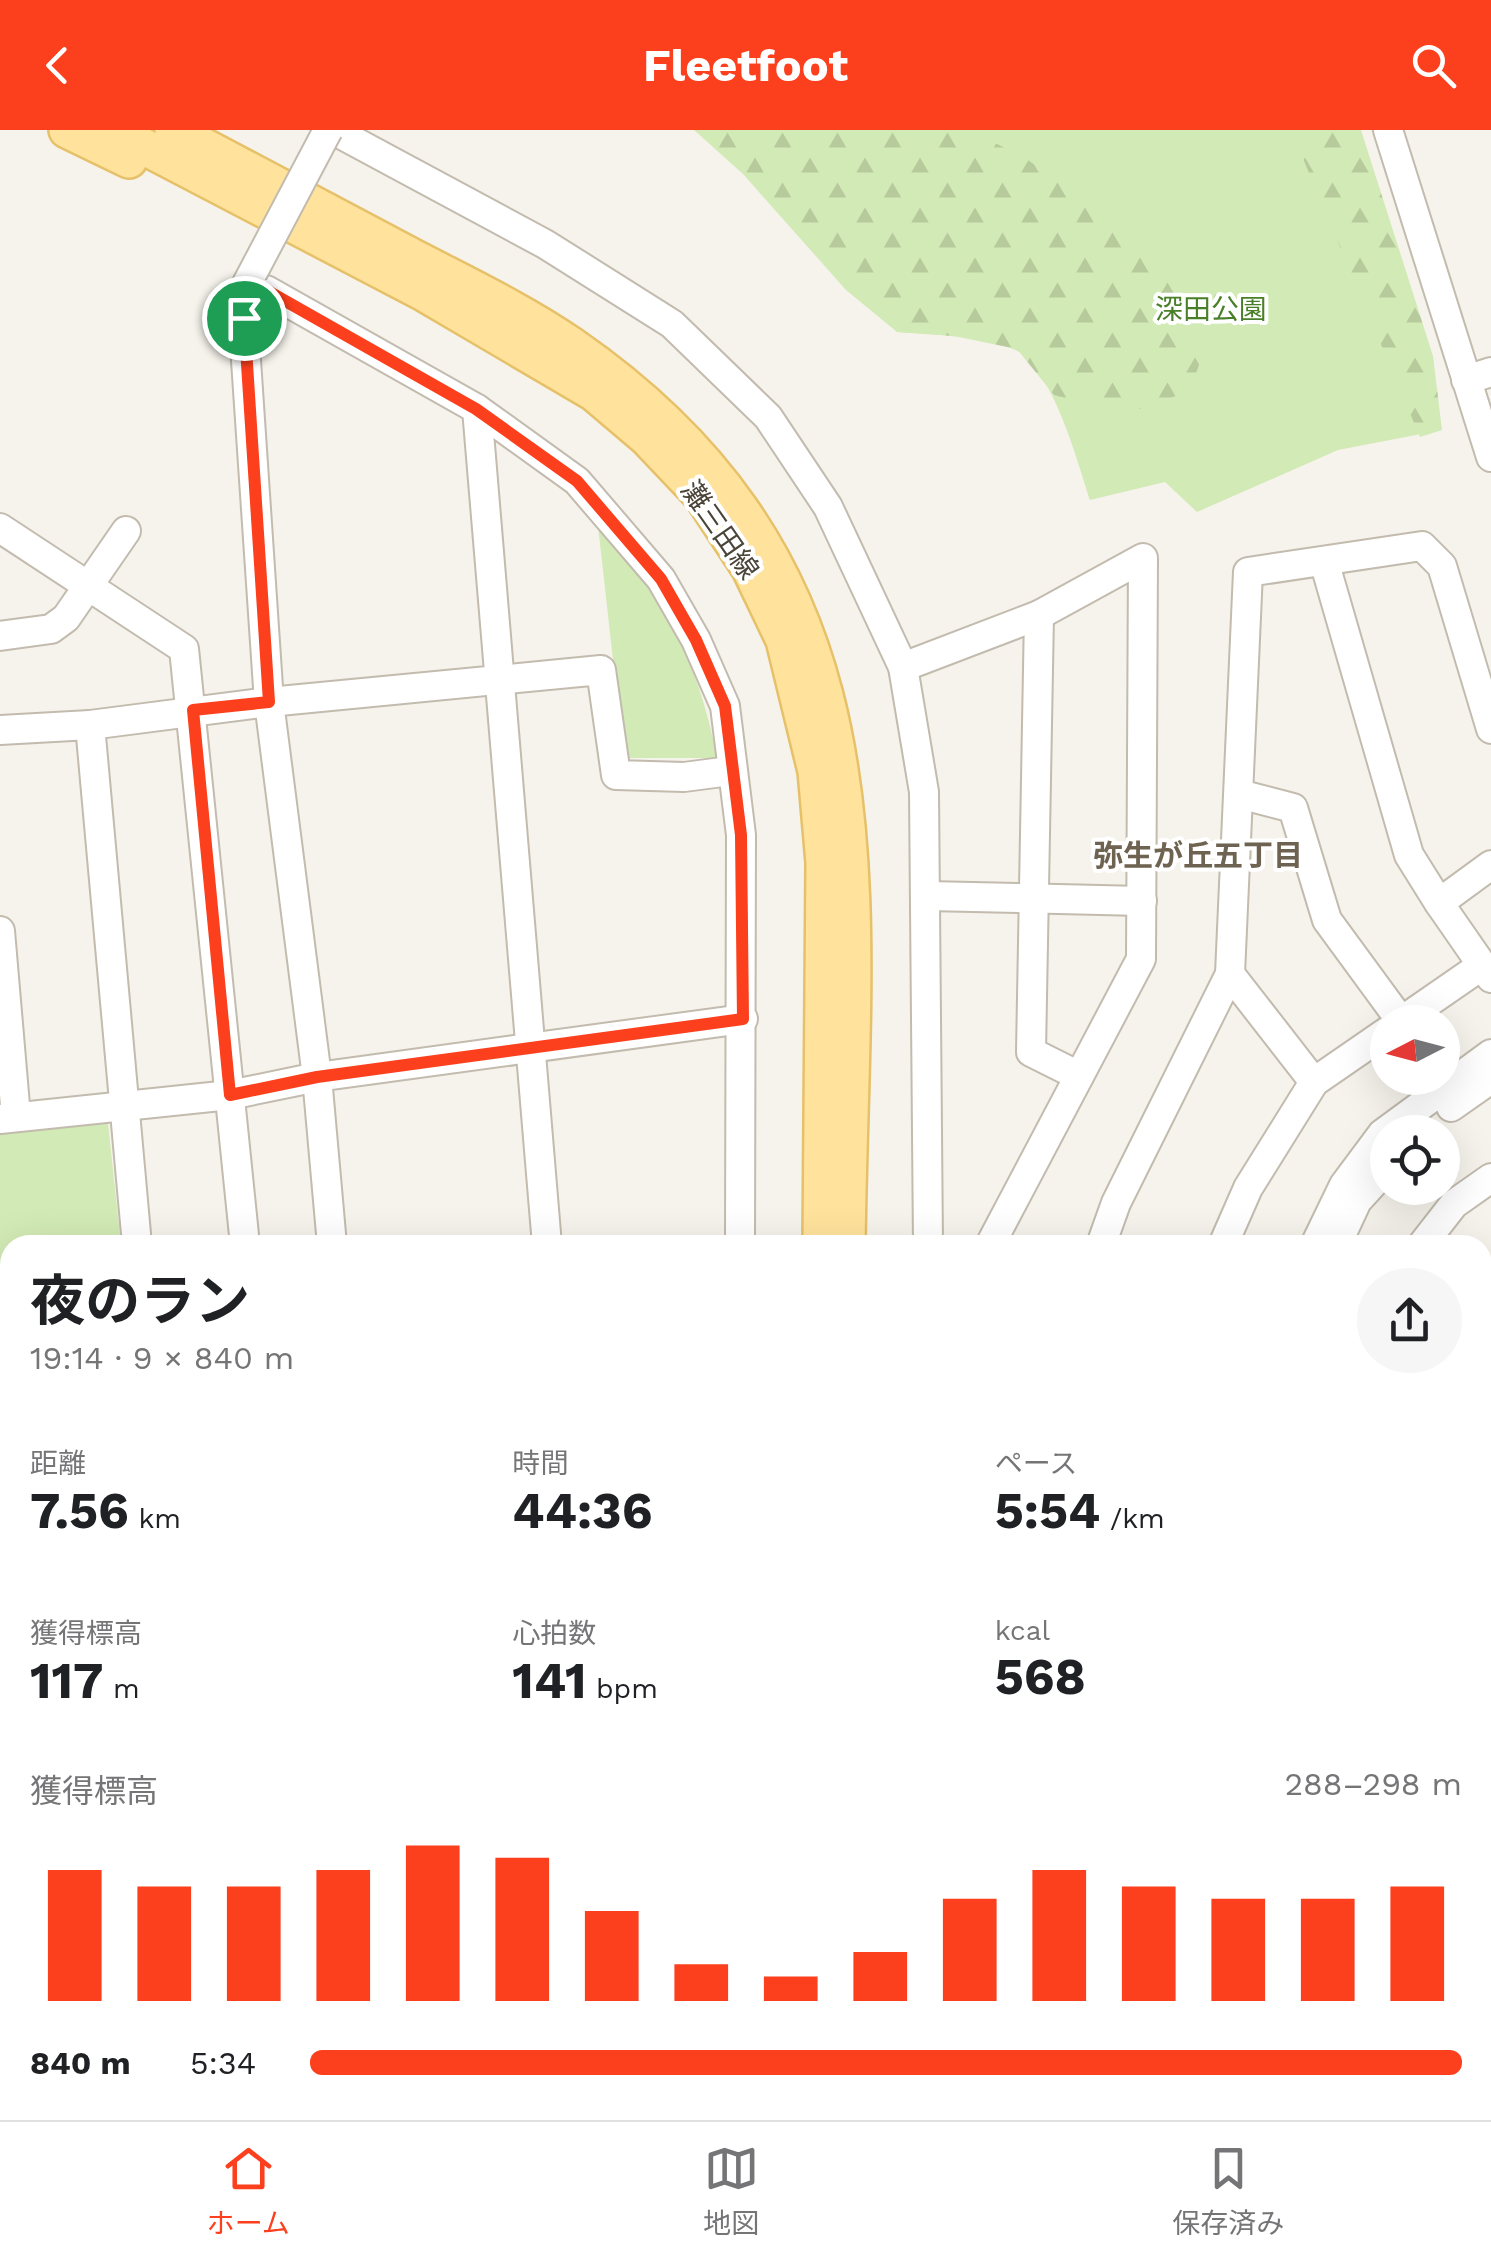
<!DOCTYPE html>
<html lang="ja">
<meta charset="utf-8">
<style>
body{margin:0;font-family:"Work Sans","Noto Sans JP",sans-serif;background:#f6f6f6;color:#202124;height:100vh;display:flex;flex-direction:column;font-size:38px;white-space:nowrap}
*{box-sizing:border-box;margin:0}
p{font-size:32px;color:#757577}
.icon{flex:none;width:55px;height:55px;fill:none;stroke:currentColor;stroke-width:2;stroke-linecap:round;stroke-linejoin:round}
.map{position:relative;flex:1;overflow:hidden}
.side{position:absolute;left:0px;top:1105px;width:1492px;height:885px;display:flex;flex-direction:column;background:#fff;border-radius:30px 30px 0 0;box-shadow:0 10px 40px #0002}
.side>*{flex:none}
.needle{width:65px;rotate:264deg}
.controls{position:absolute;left:1370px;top:875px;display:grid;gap:20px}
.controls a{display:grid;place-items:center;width:90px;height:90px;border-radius:50%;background:#fff;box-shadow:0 10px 40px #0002;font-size:50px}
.pin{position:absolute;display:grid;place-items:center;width:85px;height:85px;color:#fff;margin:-42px;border:5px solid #fff;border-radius:50%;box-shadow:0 2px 10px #0007}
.round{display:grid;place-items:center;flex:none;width:105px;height:105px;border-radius:52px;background:#f6f6f6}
.summary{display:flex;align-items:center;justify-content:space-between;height:170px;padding:0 30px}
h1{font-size:55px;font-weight:700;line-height:75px}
.metrics{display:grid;grid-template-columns:repeat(3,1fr);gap:15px;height:170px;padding:10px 30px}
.metrics div{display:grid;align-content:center}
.metrics b{font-size:50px;font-weight:700}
.metrics small{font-size:28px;font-weight:400}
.metrics p{font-size:28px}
.chart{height:280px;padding:20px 30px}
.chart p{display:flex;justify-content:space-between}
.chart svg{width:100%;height:180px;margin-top:10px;stroke:#fc3f1d;stroke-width:6}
ul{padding:0 30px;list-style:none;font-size:32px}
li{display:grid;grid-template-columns:160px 120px 1fr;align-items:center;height:75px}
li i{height:25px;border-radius:12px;background:#fc3f1d}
header{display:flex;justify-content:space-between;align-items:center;height:130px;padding:0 30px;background:#fc3f1d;color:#fff;font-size:45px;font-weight:700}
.tabs{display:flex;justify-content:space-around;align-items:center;height:140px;border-top:2px solid #e0e0e0;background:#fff;font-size:28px;color:#757577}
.tabs a{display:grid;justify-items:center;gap:5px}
.tabs .current{color:#fc3f1d}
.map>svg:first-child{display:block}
.education{fill:#efe8d6}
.green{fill:#d2eab5}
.forest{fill:url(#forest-firs)}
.water{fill:url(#water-ripples)}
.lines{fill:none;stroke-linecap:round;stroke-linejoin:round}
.minor-casing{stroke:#c2bbae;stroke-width:32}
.major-casing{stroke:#e6c16a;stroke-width:40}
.minor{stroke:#fff;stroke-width:28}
.major{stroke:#ffe39c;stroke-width:35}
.minor-bridge-casing{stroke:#c2bbae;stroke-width:32;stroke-linecap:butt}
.minor-bridge{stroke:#fff;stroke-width:28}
.route-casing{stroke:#fff;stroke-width:20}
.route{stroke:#fc3f1d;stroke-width:12}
.labels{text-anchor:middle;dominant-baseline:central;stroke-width:8;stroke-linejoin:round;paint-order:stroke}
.park-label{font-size:28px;fill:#4a7f2a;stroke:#fff}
.street-label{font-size:28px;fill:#4b4439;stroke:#fff}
.neighbourhood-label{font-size:30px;font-weight:bold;fill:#6e6250;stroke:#fff}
</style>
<header><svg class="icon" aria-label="back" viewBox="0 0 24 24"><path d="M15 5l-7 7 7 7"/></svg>Fleetfoot<svg class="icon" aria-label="search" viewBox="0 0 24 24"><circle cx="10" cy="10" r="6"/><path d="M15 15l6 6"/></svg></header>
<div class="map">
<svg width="1491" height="1990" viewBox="0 0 1491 1990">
<defs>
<pattern id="forest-firs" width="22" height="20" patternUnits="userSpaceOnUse" patternTransform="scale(2.5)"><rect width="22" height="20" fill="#d2eab5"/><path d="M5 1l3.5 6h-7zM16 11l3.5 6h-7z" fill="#b6ca9c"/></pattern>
<pattern id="water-ripples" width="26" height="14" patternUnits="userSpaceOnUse" patternTransform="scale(2.5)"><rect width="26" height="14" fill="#a9d4f2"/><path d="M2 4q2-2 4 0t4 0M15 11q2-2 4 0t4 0" fill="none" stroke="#8caec5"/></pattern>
</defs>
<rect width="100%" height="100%" fill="#f6f3ec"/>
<!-- education -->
<path class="education" d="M10 1864V1980H336L335 1990H0V1866Z"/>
<!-- green -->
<g class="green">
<path d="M733 0H1360L1442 300 1338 320 1197 382 1165 352 1090 370C1078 333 1051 233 1013 219 978 205 934 205 897 202Z"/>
<path d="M597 387C661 466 698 528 717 628H624Z"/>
<path d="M108 993 121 1115H10V1351L0 1359V997Z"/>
</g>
<!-- forest -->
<g class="forest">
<path d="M694 0H969L1025 28 1222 168 1190 261 1125 284 1054 265 1017 219 954 206 897 202 846 160 743 44Z"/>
<path d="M1291 0H1361L1433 226 1442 300 1420 307Z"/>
</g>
<!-- water -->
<path class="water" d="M0 1231 10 1233V1271L0 1276Z"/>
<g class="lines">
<!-- minor casing -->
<g class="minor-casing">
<g id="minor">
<path d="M333 0 545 114 672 194 768 287 828 377 903 537 924 662 928 1115"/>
<path d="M1388 0 1491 327"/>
<path d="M242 171 269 572 317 947 332 1115"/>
<path d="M243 188 266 160 477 279 577 351 661 449 696 510 725 576 741 705 740 1115"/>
<path d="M1466 250 1491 242"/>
<path d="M477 279 547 1115"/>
<path d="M0 398 184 519 245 1115"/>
<path d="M1324 431 1409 725 1439 773 1491 735"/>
<path d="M1039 485 1031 922 1079 946"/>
<path d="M0 506 51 499 66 488 126 401"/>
<path d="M903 537 1039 485 1143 428 1141 829 990 1115"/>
<path d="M90 595 137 1115"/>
<path d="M0 600 90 595 269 572 601 540 616 645 684 647 730 641"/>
<path d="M1239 664 1293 678 1327 790 1401 891"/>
<path d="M927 766 1142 771"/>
<path d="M1439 773 1491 848"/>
<path d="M0 801 16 987"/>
<path d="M1230 844 1314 952"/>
<path d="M1400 892 1481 836"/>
<path d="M1451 977 1491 949"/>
<path d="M0 989 230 965 317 947 743 889"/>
<path d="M1343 1101 1357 1071 1388 1037"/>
<path d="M1101 1115 1116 1073 1230 844 1248 442 1422 416 1442 436 1491 599"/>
<path d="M1223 1115 1248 1058 1314 952 1388 901"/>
<path d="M1315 1115 1344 1055 1382 1004 1491 924"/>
<path d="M1422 1115 1454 1074 1491 1048"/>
<path d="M1482 1189 1491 1161"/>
<path d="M1482 1239 1491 1242"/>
<path d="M1482 1350 1491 1356"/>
<path d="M0 1457 10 1449"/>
<path d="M1482 1529 1491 1541"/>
<path d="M0 1586 10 1634"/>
<path d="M1482 1707 1491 1701"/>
<path d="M0 1757H10"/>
<path d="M0 1822 10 1821"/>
<path d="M1482 1825 1491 1819"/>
<path d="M0 1844H10"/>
<path d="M1482 1896 1491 1908"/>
<path d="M921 1980V1990"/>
<path d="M1407 1980 1414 1990"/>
<path d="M344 1990V1980"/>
<path d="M471 1990 472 1980"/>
<path d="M587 1990V1980"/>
<path d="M696 1990V1980"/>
</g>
</g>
<!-- major casing -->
<g class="major-casing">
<g id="major">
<path d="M67 0 129 30"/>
<path d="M112 0 422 162 594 263 647 308 702 366 750 439 784 510 816 641 824 733 821 1115"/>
<path d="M173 0C251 41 329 83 407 124 462 153 520 180 571 215 907 447 851 758 847 1115"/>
<path d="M807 1990V1980"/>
<path d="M851 1990 852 1980"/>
</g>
</g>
<!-- minor -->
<use href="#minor" class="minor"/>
<!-- major -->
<use href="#major" class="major"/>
<!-- minor-bridge casing -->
<g class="minor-bridge-casing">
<path id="minor-bridge" d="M242 163 328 0"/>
</g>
<!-- minor-bridge -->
<use href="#minor-bridge" class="minor-bridge"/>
</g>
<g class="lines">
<!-- route casing -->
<g class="route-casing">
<path id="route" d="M266 160 476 279 577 351 661 449 696 510 725 576 741 705 743 889 317 947 230 965 193 580 269 572 244 188Z"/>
</g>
<!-- route -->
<use href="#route" class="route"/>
</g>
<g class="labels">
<!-- park labels -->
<g class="park-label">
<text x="1211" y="179">深田公園</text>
</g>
<!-- street labels -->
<g class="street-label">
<text transform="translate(720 400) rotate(55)">灘三田線</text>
</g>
<!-- neighbourhood labels -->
<g class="neighbourhood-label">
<text x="1198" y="725">弥生が丘五丁目</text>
</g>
</g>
</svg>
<div class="controls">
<a><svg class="needle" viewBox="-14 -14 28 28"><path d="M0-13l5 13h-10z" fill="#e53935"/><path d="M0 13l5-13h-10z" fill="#757577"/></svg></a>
<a><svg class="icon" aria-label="locate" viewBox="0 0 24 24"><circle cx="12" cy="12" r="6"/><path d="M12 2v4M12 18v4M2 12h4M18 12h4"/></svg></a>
</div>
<div class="pin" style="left:244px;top:188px;background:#1e9e55"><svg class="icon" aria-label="arrive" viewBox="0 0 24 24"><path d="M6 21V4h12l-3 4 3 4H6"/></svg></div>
<section class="side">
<div class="summary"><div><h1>夜のラン</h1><p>19:14 · 9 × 840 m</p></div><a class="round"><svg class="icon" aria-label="share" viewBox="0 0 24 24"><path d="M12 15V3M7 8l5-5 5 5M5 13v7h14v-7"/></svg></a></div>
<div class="metrics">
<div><p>距離</p><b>7.56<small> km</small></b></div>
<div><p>時間</p><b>44:36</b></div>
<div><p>ペース</p><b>5:54<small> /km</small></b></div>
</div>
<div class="metrics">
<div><p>獲得標高</p><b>117<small> m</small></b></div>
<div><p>心拍数</p><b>141<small> bpm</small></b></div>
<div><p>kcal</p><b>568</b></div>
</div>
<div class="chart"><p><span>獲得標高</span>288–298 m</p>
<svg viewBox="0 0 160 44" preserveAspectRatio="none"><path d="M5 44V12M15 44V16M25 44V16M35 44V12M45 44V6M55 44V9M65 44V22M75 44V35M85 44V38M95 44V32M105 44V19M115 44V12M125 44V16M135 44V19M145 44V19M155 44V16"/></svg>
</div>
<ul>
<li><b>840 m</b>5:34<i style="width:100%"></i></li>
</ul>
</section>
</div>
<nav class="tabs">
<a class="current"><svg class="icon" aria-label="home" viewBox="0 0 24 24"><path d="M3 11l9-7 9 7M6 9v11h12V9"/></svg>ホーム</a>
<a><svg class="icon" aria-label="map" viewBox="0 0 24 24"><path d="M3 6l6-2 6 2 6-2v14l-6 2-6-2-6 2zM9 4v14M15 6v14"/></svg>地図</a>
<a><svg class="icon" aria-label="saved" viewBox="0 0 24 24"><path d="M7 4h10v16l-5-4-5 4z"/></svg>保存済み</a>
</nav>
